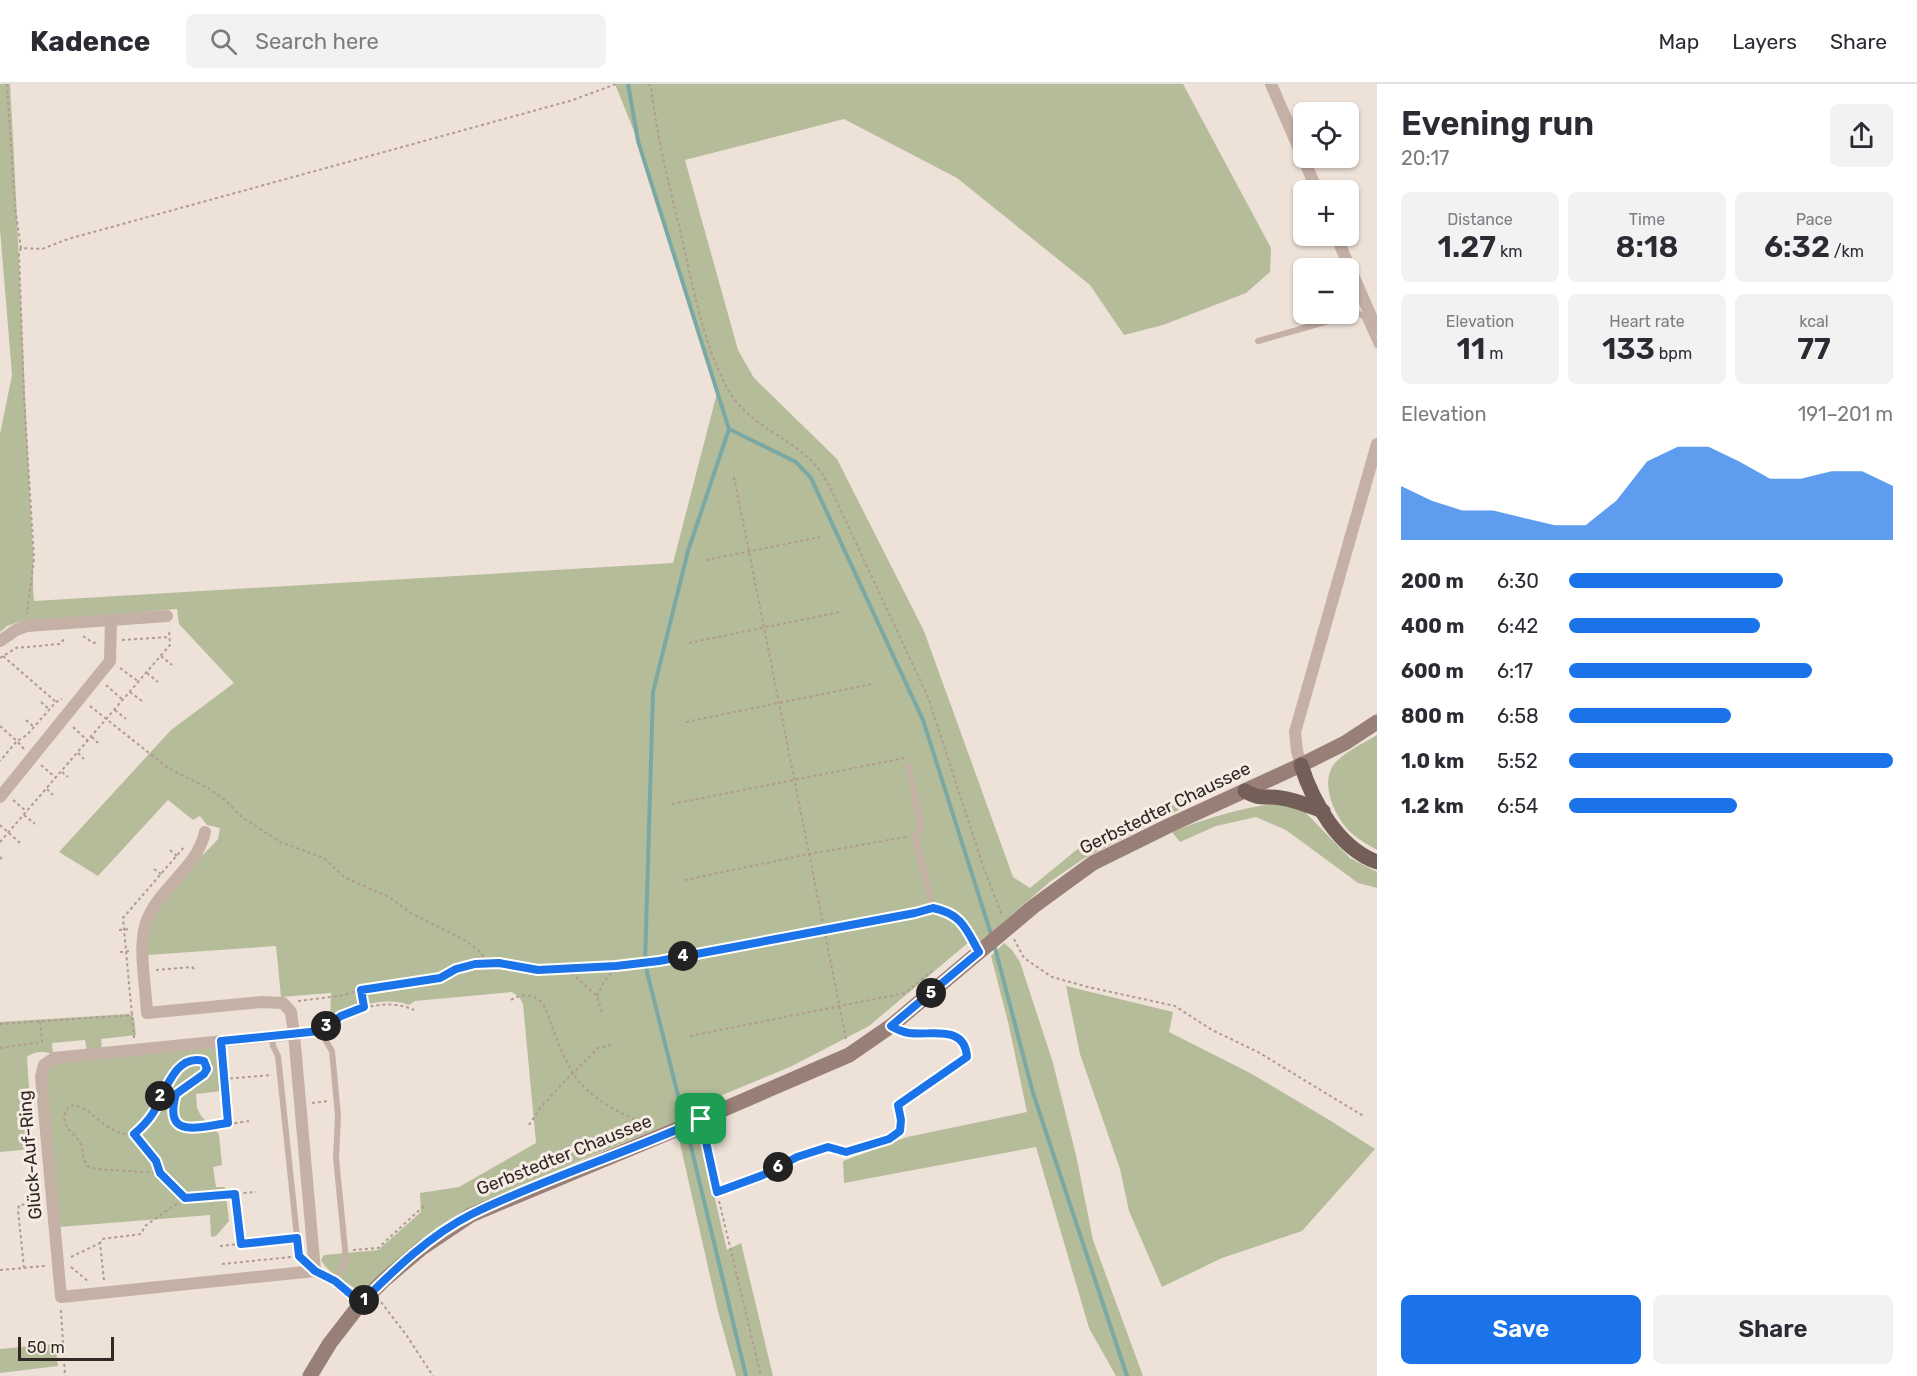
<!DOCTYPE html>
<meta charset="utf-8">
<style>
body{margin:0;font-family:Rubik,sans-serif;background:#f2f2f3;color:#2b2b33;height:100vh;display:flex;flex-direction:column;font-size:22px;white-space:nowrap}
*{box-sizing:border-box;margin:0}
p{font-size:20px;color:#7c7c81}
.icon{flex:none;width:33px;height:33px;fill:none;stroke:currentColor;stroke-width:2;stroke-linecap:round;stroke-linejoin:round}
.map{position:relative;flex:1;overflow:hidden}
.drawer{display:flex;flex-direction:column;background:#fff;width:540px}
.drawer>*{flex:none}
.controls{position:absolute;left:1293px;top:18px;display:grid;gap:12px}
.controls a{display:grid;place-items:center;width:66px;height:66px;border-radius:9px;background:#fff;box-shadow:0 2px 4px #0004;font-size:30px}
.scale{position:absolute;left:18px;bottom:15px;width:96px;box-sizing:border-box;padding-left:6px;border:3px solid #322826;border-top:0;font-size:16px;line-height:21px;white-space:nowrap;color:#322826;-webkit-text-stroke:4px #f7ece4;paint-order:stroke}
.pin{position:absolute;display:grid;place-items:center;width:51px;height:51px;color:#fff;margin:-26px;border-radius:12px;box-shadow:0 3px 9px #0006}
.km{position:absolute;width:30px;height:30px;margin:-15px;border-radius:50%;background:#222;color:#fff;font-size:16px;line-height:30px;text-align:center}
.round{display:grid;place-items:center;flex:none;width:63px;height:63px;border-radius:9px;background:#f2f2f3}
.overview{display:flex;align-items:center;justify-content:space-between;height:102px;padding:0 24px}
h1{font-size:33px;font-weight:600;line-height:45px}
.figures{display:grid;grid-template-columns:repeat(3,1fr);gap:9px;height:102px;padding:6px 24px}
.figures div{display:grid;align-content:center;border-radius:9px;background:#f2f2f3;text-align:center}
.figures b{font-size:30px;font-weight:600}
.figures small{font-size:16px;font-weight:400}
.figures p{font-size:16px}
.chart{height:168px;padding:12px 24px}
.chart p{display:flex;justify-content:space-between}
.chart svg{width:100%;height:108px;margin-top:6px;fill:#1a73e8;opacity:.7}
.primary-button{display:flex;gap:12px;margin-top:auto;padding:12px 24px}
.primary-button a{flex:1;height:69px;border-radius:9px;background:#1a73e8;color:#fff;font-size:24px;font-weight:600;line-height:69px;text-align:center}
.primary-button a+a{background:#f2f2f3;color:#2b2b33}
ul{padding:0 24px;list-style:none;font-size:20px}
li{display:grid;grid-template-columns:96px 72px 1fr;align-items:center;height:45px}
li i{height:15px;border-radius:8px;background:#1a73e8}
header{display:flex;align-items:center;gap:36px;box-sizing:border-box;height:84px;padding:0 30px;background:#fff;border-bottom:2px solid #e1e1e2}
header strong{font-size:28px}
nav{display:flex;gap:33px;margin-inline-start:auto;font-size:21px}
.search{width:420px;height:54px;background:#f2f2f3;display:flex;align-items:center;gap:15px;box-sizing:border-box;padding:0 21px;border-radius:9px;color:#7c7c81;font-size:22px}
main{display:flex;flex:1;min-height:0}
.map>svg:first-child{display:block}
.green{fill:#b5bc9a}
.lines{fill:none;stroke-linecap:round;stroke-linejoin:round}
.stream{stroke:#7aa9a5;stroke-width:4}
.path{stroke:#b19a90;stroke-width:2;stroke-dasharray:3 3;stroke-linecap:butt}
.lane{stroke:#c5b0a6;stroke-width:6}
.street{stroke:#c5b0a6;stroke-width:12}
.secondary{stroke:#987f77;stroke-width:15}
.primary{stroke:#735e58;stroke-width:15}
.route-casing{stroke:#fff;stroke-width:12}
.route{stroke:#1a73e8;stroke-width:8}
.labels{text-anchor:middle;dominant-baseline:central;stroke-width:6;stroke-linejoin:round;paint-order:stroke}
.street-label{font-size:18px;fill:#322826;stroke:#f7ece4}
</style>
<header>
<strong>Kadence</strong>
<div class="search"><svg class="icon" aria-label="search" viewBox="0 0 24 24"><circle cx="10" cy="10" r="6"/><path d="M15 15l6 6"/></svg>Search here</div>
<nav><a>Map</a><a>Layers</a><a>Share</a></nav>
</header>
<main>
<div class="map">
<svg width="1377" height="1292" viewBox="0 0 1377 1292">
<rect width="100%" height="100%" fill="#eee1d8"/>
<!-- green -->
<g class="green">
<path d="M0 0H10C19 155 24 311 33 466 34 483 32 500 34 517L673 479 718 305 638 57 615 0H1183L1271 164 1270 188 1246 209 1163 241 1124 251 1090 201 957 94 844 35 685 76 738 266 754 294 837 375 924 547 1013 793 1030 804 1080 763 1132 735 1218 694 1225 702 1083 775 1051 797 980 858 975 853 869 942 792 982 691 1024 676 1034 677 1037 581 1076 473 1124 367 1206 359 1207C346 1198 329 1190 321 1176L324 1171 378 1166 421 1128 420 1109 459 1103 536 1059 523 920 520 914 512 908 415 917 409 921C387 912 348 922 330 937L331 909 281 913 276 862 147 871C148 859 148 846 152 834 161 810 200 775 218 755L220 744 207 741 200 732 193 736 168 716 98 792 59 768 171 646 234 599 179 540 177 525 19 538 7 542 0 548V350L12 291 0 145Z"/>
<path d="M1377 651V766C1365 759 1352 752 1344 741 1332 725 1321 698 1334 680 1344 668 1364 659 1377 651Z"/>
<path d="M1281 719 1304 727 1350 774 1377 788V804L1358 799 1286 746 1256 733 1216 742 1180 758 1172 748C1207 734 1244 723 1281 719Z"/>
<path d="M1004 859 1012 866 1020 878 1053 979 1076 1071 1093 1156 1143 1292H1116L1089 1244 1036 1063 844 1099 843 1077 907 1053 1027 1028 1009 942 991 872Z"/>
<path d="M1066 902 1173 928 1169 948 1250 989 1331 1037 1375 1065 1302 1147 1222 1174 1162 1203 1129 1127 1120 1085 1080 970Z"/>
<path d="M129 930 134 934 136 951 101 955 102 965 87 967 85 956 52 959 53 970C44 967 34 967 27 973L33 1065 0 1068V938Z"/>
<path d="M218 962 222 1007 196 1010 197 1024 201 1032 219 1050 222 1081 213 1083 216 1103H225L229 1137 216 1152 211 1153 210 1131 59 1143 46 990 52 982 63 976Z"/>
<path d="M699 1048 727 1166 741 1159 773 1292H736L718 1227 679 1055Z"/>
<path d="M52 1260 55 1261 58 1282 0 1289V1265Z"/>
</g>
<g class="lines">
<!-- stream -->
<g class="stream">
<path d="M628 0 638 57 729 345 796 378 811 394 923 636 992 853"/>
<path d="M994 860 1033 1009 1127 1292"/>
<path d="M685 1039 645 880 653 608 688 467 729 345"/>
<path d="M687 1046 746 1292"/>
</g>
<!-- path -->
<g class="path">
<path d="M7 0 15 124 21 164 42 165 68 155 573 16 616 0"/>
<path d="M648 0 651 2C657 56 671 107 683 159 694 207 704 264 729 307 750 344 796 354 821 388 826 395 830 404 834 412L928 613 983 782 1002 831"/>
<path d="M21 164 19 168 24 313 34 474 27 530"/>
<path d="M734 393 846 955"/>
<path d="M706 476 820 453"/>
<path d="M83 552 93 559 99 558"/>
<path d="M122 556 169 553"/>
<path d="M689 559 840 528"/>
<path d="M3 572 55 617"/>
<path d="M161 572 172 581"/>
<path d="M0 574 16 564 60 560 66 553"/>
<path d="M120 584 139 598"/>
<path d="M147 589 158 598"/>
<path d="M106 601 123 616"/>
<path d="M130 608 142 617"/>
<path d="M41 618 50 626"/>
<path d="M90 622 168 684 208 704 225 716 242 733 280 758 324 774 344 793 389 813 411 829 463 855 478 866 489 880"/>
<path d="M115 626 126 635"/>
<path d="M26 636 34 643"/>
<path d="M686 638 872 600"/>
<path d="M0 642 17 657 0 677"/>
<path d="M73 643 88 657"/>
<path d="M92 653 98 659"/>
<path d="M24 665 17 657 27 651 56 618 62 615"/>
<path d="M78 669 84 675"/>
<path d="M41 681 56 694"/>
<path d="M62 688 68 693"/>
<path d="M47 705 53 711"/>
<path d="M13 716 27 728"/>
<path d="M672 720 905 674"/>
<path d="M24 731 35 740"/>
<path d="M0 741 20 759"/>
<path d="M0 758 170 561 169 545"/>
<path d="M170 766 177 772"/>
<path d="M0 773 4 777"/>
<path d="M154 785 161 790"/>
<path d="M685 796 809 770 906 753"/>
<path d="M119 846 131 845"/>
<path d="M1014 855 1024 874 1052 893 1088 903 1175 922 1212 946 1258 968 1365 1033"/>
<path d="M120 868 131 867"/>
<path d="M567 885 597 912 602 928"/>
<path d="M156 886 192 883 195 886"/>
<path d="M361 906 364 923"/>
<path d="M597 912 602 901 616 882"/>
<path d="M511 916C521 910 531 909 541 918 547 924 549 935 552 943 560 963 568 986 582 1001 598 1018 621 1029 641 1039"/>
<path d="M298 917 339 912 361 906 440 894 456 885 475 880 499 879 538 886 616 882 659 877 923 826"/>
<path d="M0 940 133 931"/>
<path d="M327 942C351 925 386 913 414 926"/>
<path d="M690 952 905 909 932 887"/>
<path d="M134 954 123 834 185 762"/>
<path d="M0 964 42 958 40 937"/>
<path d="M222 970 228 1039"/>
<path d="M224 995 272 991"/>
<path d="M312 1019 328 1017"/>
<path d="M249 1037C233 1039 184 1050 174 1037 168 1031 174 1017 176 1010L205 990 207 985 204 977 197 975C168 985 167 1006 153 1028 148 1036 141 1044 134 1050 103 1053 92 1018 69 1022 56 1042 73 1045 80 1059 84 1067 82 1074 87 1082L96 1085 160 1089 185 1114 256 1108"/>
<path d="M529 1041 541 1023 560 1002 598 964 612 961"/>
<path d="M134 1050 156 1077 160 1089"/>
<path d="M836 1065C857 1071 883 1059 901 1047L899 1029"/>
<path d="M235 1110 241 1160"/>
<path d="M719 1117 761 1292"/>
<path d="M220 1162 289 1155"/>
<path d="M353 1166 378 1164 426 1120"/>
<path d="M71 1173 100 1159"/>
<path d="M222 1180 291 1173"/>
<path d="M71 1183 89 1198"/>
<path d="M24 1184 18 1126 19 1121 40 1119"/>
<path d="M0 1186 45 1182"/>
<path d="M104 1196 100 1159 102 1155 141 1150 145 1142 185 1114"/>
<path d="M381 1218 407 1252 433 1292"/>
<path d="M61 1226 65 1292"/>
</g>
<!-- lane -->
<g class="lane">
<path d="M1258 257 1357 229 1364 232 1377 261"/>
<path d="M909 683 921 743 915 752 933 824C961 830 966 844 979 868"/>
<path d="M891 943C897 945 903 948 909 949 931 952 965 941 967 973L962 978 898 1021"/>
<path d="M295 950 320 947 332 967 338 1032 336 1074 346 1175 335 1197"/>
<path d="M272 952 273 962 278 972 299 1172 314 1186"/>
<path d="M701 1035 717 1108C755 1096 789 1076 827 1063"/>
</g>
<!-- street -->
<g class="street">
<path d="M1271 0 1317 106"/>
<path d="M1336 152 1377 246"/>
<path d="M0 557 16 546 27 542 167 532"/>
<path d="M1301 681 1297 667 1295 648 1377 360"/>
<path d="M0 713 110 577 111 537"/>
<path d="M205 748C197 784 160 803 147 836 137 860 146 903 147 929L261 918 283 919 291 928 294 950"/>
<path d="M315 1187 294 950 54 974 44 981 41 993 61 1213 315 1187 335 1197 361 1219"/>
</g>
<!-- secondary -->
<path class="secondary" d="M310 1292 330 1259 361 1219 384 1196 422 1164 471 1131 694 1038 849 971 891 942 1034 822 1093 779 1168 742 1301 681 1345 659 1377 638"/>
<!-- primary -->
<g class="primary">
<path d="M1301 681C1313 718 1338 764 1377 778"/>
<path d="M1245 707C1263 717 1263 711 1281 714 1296 716 1309 722 1323 727"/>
</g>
</g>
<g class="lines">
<!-- route casing -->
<g class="route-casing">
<path id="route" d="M933 824C962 830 966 845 979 868L891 942C896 945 903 948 909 949 931 952 965 940 967 973L898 1021 901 1036 900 1047 889 1055 846 1068 828 1063 797 1073 763 1091 717 1108 701 1035C627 1069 545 1094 472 1130 430 1151 394 1186 361 1219L335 1197 315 1187 299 1172 297 1154 241 1160 235 1110 185 1114 160 1089 156 1077 134 1050C141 1044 148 1037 153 1029 165 1010 174 969 204 977L207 985 204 990 176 1010C163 1056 198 1043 228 1039L221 957 320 947 341 932 364 923 361 906 440 894 456 885 475 880 499 879 538 886 616 882 659 877 915 829Z"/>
</g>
<!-- route -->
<use href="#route" class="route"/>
</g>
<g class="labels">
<!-- street labels -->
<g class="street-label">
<text transform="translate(1165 724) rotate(-26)">Gerbstedter Chaussee</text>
<text transform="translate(30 1071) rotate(-95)">Glück-Auf-Ring</text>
<text transform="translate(564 1071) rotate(-22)">Gerbstedter Chaussee</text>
</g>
</g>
</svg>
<div class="controls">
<a><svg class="icon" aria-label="locate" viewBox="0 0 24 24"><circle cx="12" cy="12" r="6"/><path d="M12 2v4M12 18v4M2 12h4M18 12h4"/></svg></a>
<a>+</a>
<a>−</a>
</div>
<div class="scale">50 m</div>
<div class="pin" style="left:701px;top:1035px;background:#1e9e55"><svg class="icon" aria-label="arrive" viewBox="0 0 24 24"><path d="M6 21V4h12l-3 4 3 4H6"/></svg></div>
<b class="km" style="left:364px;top:1216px">1</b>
<b class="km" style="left:160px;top:1012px">2</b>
<b class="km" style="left:326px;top:942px">3</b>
<b class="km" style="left:683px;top:872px">4</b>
<b class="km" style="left:931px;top:909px">5</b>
<b class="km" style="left:778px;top:1083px">6</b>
</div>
<section class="drawer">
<div class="overview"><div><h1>Evening run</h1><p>20:17</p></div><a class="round"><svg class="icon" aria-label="share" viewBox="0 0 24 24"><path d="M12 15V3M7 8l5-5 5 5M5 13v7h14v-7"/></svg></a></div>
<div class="figures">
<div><p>Distance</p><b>1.27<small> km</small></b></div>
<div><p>Time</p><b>8:18</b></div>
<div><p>Pace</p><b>6:32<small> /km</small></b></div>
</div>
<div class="figures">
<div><p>Elevation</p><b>11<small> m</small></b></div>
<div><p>Heart rate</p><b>133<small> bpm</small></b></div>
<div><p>kcal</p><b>77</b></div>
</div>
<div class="chart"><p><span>Elevation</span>191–201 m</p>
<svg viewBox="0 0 160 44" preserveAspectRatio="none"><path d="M0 44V22L10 28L20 32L30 32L40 35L50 38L60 38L70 28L80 12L90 6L100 6L110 12L120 19L130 19L140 16L150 16L160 22V44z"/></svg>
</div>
<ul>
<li><b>200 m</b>6:30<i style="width:66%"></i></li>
<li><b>400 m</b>6:42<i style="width:59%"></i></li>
<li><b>600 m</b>6:17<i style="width:75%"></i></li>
<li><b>800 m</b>6:58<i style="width:50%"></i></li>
<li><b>1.0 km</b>5:52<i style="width:100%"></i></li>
<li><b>1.2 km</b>6:54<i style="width:52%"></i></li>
</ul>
<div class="primary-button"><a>Save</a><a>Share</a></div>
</section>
</main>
